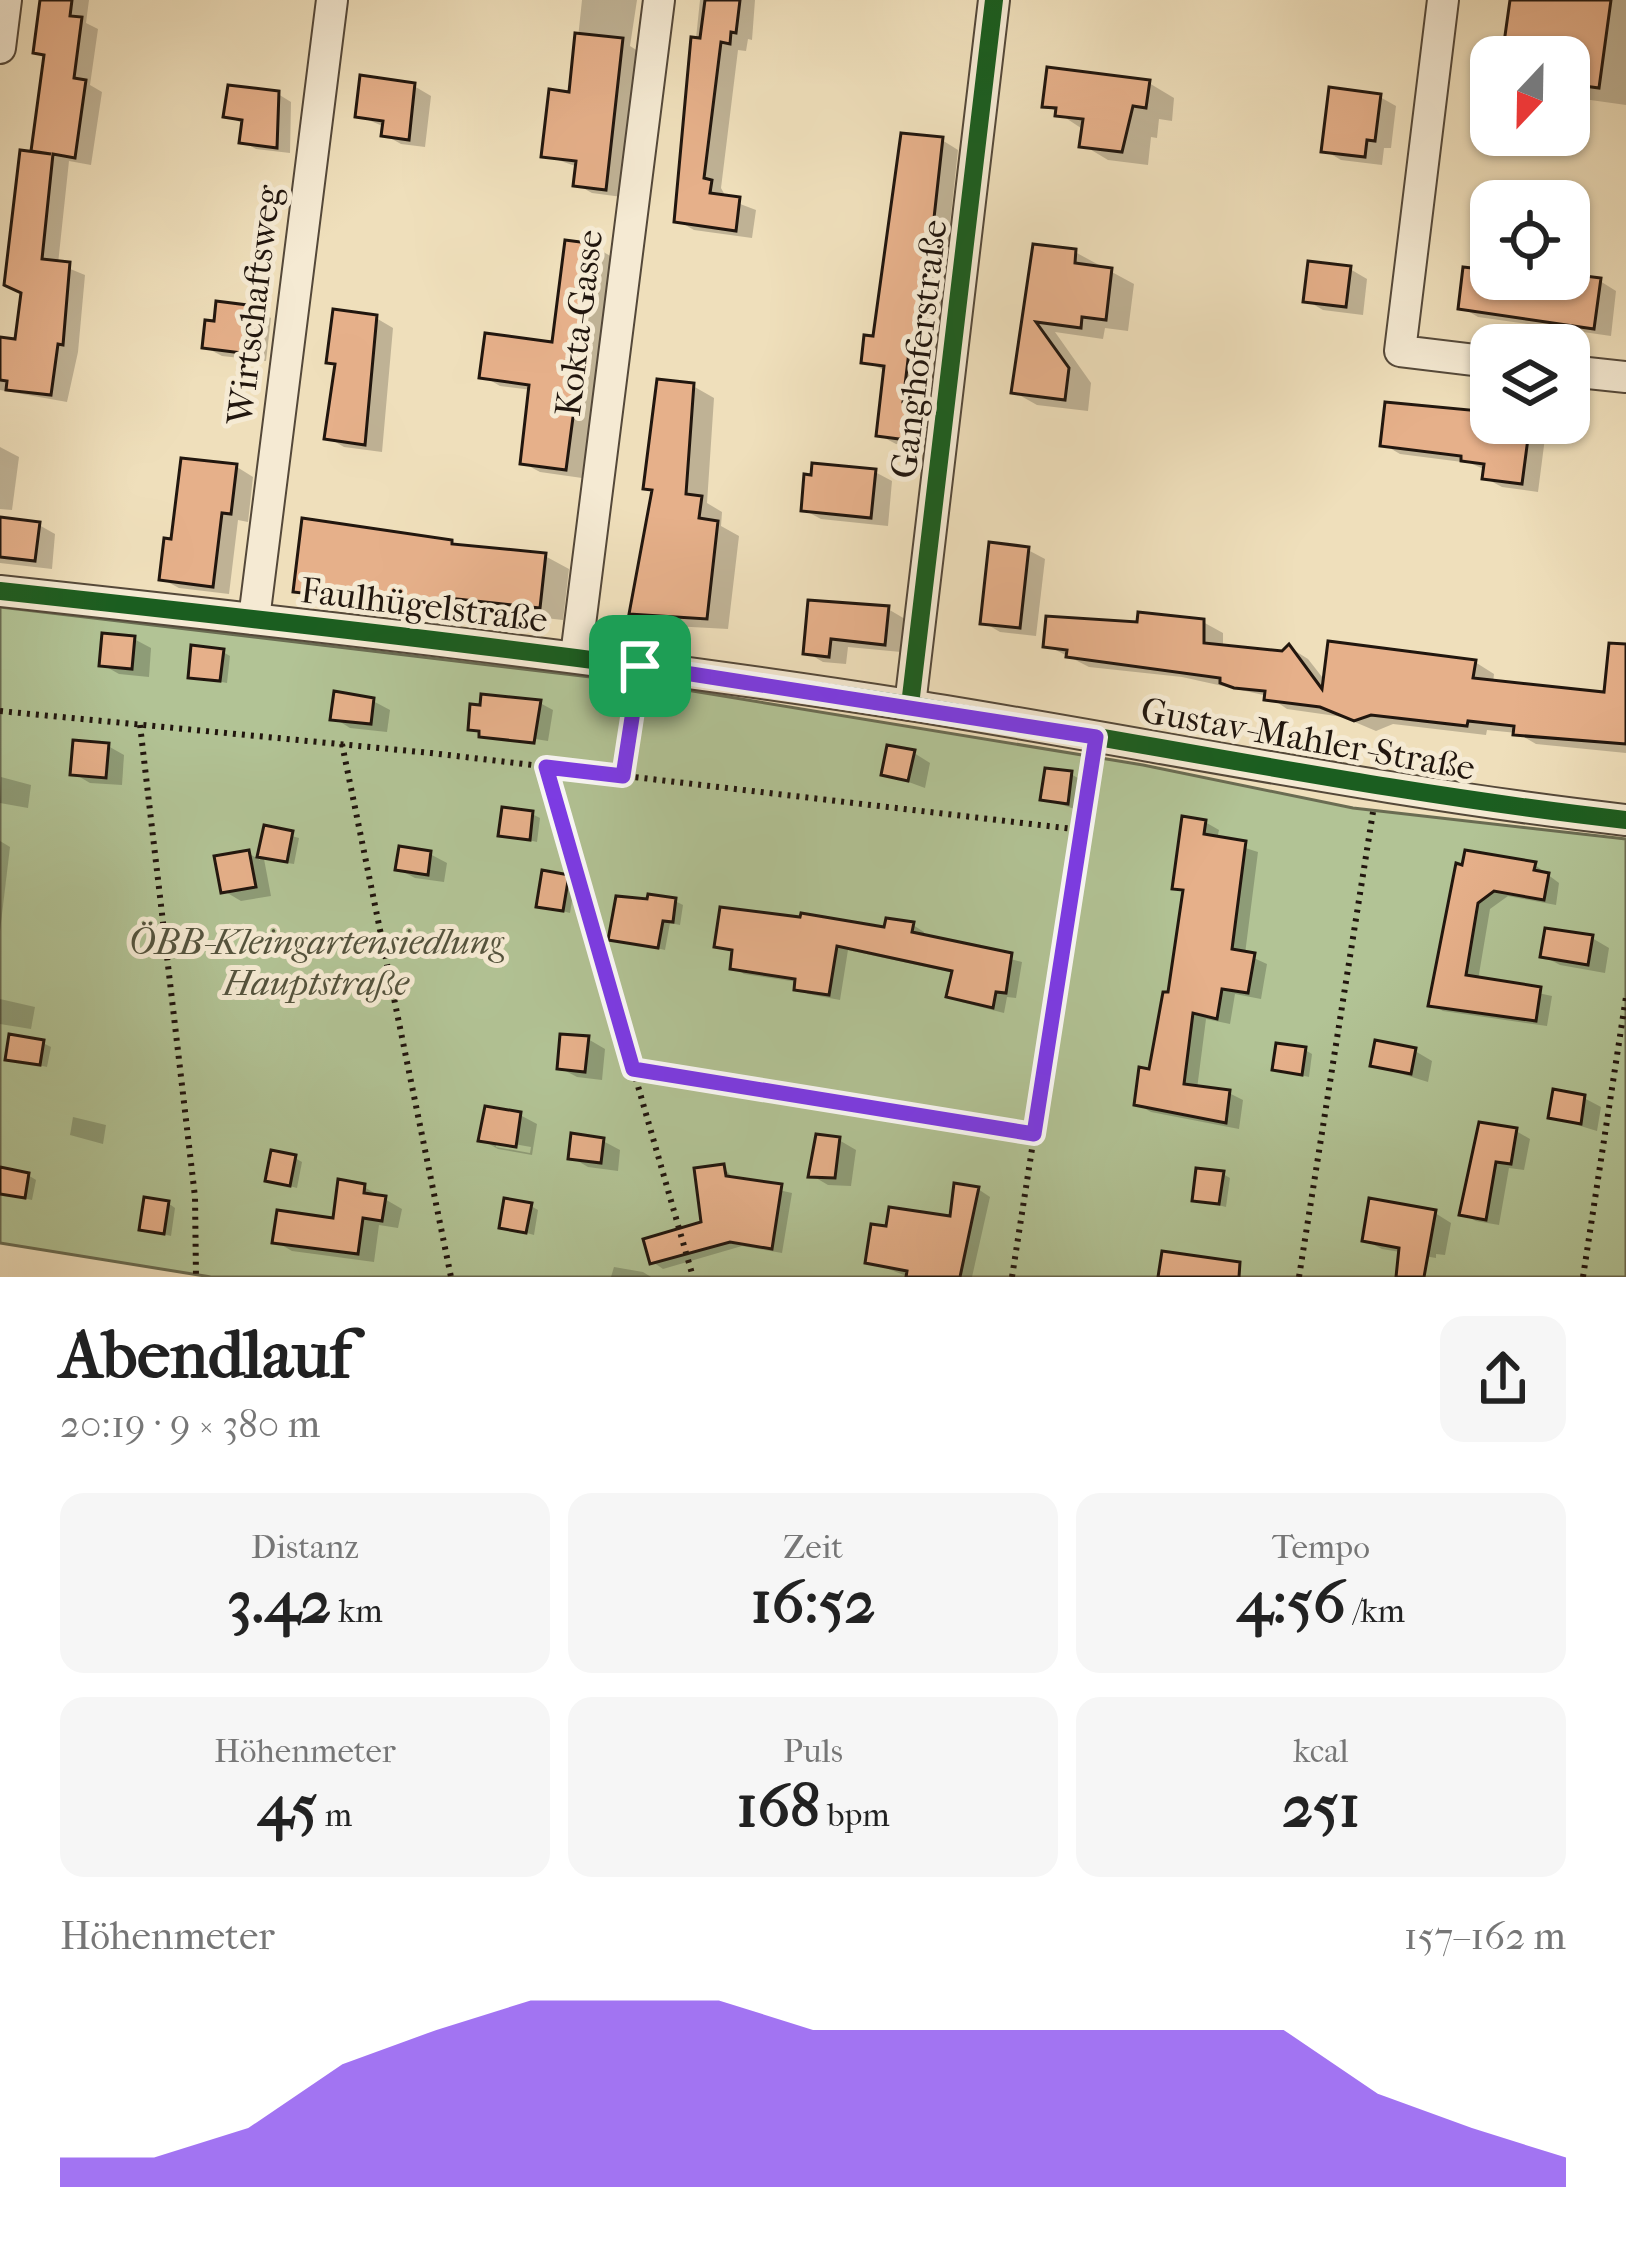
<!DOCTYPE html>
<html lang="de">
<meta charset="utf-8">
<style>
body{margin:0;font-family:"IM FELL French Canon",serif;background:#f6f6f6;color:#222;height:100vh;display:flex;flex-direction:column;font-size:45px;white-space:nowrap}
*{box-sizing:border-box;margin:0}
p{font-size:39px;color:#767676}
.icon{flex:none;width:66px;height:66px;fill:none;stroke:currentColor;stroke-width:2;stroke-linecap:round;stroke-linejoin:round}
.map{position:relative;height:1277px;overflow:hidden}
.details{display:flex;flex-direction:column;background:#fff;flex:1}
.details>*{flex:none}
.needle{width:78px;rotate:202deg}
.fabs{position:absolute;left:1470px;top:36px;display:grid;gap:24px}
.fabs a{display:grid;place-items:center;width:120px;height:120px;border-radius:24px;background:#fff;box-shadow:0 3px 9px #0004;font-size:60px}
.pin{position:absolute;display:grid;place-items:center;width:102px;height:102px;color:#fff;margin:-51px;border-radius:24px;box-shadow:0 6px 18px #0006}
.round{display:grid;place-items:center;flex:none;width:126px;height:126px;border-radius:24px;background:#f6f6f6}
.headline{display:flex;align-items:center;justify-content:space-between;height:204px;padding:0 60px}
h1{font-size:66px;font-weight:700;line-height:90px}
.stats{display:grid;grid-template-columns:repeat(3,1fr);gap:18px;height:204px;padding:12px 60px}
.stats div{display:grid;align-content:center;border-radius:24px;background:#f6f6f6;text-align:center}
.stats b{font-size:60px;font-weight:700}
.stats small{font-size:33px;font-weight:400}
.stats p{font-size:33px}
.chart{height:336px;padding:24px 60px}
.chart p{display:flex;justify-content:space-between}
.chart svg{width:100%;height:216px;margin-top:12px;fill:#7c3aed;opacity:.7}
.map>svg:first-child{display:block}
.green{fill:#b2c395;stroke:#6a6c52;stroke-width:3}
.shadow{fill:#0003;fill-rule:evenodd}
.building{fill:#e6b08a;stroke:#21160e;stroke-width:3}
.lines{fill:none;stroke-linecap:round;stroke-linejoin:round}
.minor-casing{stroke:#544839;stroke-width:34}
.path{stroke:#21160e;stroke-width:6;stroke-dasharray:3 6;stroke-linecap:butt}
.minor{stroke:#f5ead3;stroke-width:30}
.cycleway-casing{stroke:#f5ead3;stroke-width:26}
.cycleway{stroke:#1b5e20;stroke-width:18}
.route-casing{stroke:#fff;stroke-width:24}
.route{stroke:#7c3aed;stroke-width:15}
.labels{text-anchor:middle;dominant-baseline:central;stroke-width:10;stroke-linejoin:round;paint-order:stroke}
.street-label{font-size:36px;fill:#21160e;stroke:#f5ead3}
.park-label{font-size:36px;font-style:italic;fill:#54533d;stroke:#f5ead3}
</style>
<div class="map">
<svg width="1626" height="1277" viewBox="0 0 1626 1277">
<rect width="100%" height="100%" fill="#efdfbb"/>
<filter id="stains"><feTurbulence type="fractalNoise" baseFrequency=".00167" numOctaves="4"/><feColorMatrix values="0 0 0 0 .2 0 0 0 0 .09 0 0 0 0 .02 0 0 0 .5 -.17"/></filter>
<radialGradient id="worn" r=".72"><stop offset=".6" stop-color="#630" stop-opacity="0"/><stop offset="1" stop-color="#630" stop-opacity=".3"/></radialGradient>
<!-- green -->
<path class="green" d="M0 607 650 684 1143 765 1353 808 1626 839V1277H211L0 1243Z"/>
<!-- shadow -->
<g class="shadow">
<path d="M43 0H89L86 23 98 29 90 85 102 92 91 165 69 161 58 264 85 275 78 352 67 402 0 390V341L18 342 47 156 35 149 47 58 36 52Z"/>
<path d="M582 0H637L630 46 638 51 622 197 592 193 576 184 578 167 544 155 572 95Z"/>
<path d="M700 0H755L752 40 748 39 746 51 738 50 721 188 727 199 756 210 752 238 694 230 677 220Z"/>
<path d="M1513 0H1626V105L1569 97V57H1505Z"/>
<path d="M1149 83 1174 98 1172 121 1159 119 1157 138 1151 137 1148 165 1108 160 1083 145 1084 130 1046 105Z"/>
<path d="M414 86 431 96 425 147 401 144 385 135V127L359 116Z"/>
<path d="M278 94 291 102 290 153 256 149 242 141 244 124 227 116Z"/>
<path d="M1380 97 1396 106 1391 148H1384L1382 165 1341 160 1324 150Z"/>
<path d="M942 140 958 150 936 352 926 351 919 410 927 415 923 447 896 444 879 435 886 371 864 361Z"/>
<path d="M595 247 612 257 582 478 540 472 523 463 532 390 500 386 483 376 555 345Z"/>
<path d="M1035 248 1075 252 1134 284 1128 331 1105 328 1103 339 1055 332 1091 383 1088 411 1037 405 1014 392Z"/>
<path d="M1350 269 1367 279 1363 315 1323 310 1306 300Z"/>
<path d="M1491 273V279L1600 281 1616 291 1611 336 1478 317 1461 307Z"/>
<path d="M254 309 271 318 266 361 222 356 205 347Z"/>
<path d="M376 318 393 328 382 452 344 447 327 437 338 367 329 362Z"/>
<path d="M693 386 714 398 707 503 722 512 721 526 739 536 728 629 654 625 633 613 655 492 647 487Z"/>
<path d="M1491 416V423H1534L1546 430 1538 492 1502 487 1485 478 1486 470 1470 463 1400 454 1383 444Z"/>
<path d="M0 447 19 457 12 510 0 509Z"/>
<path d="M237 467 253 477 248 522 238 520 229 594 179 588 162 579 174 542Z"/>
<path d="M875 472 892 481 888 526 821 519 804 510Z"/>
<path d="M0 520 39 525 55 534 52 569 0 563Z"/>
<path d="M451 543 545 556 569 569 563 620 470 610 469 621 320 604 297 590Z"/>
<path d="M1028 550 1045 559 1036 636 1000 632 983 622Z"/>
<path d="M811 603 888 609 905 619 901 652 848 647 846 664 823 662 806 652Z"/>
<path d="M1203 622 1223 633V648L1283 654 1289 647 1308 659 1326 682 1475 662 1494 674 1493 683 1626 695V753L1536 744 1517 733 1487 730 1486 735 1393 724 1376 731 1343 717 1287 709 1268 696 1182 677 1089 667 1046 645 1139 625Z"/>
<path d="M134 639 151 648 149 677 119 674 103 665Z"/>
<path d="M223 652 230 656 227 683 191 676Z"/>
<path d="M373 701 390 710 387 732 350 728 334 718Z"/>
<path d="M540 703 553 710 548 741 471 729 483 708Z"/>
<path d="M108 746 124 755 122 785 90 783 73 773Z"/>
<path d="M914 753 930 763 925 788 884 773Z"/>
<path d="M1071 774 1088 784 1084 812 1044 799Z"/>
<path d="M1 777 31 785 28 808 0 803Z"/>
<path d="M532 814 540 818 537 842 502 834Z"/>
<path d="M1205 822 1219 830 1217 839 1258 852 1245 954 1267 964 1261 999 1235 994 1230 1024 1206 1019 1197 1089 1229 1093 1243 1100 1239 1129 1151 1112 1137 1104 1152 1072 1171 996 1186 893 1176 887Z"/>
<path d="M266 829 299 838 294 864 264 859 271 896 241 901 224 891 248 853 260 860Z"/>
<path d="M0 841 10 847 0 931Z"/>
<path d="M430 854 447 863 444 882 415 878 398 869Z"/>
<path d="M1535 865 1559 883 1556 905 1508 896 1490 909 1478 980 1552 996 1547 1026 1443 1011 1431 1004 1458 867Z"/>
<path d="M568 878 575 882 570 913 539 905Z"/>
<path d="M675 901 683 905 680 925 670 923 665 950 612 938Z"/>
<path d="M913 925 924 932 923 937 1022 962 1016 998 1007 997 1004 1013 961 1002 950 996 954 973 848 950 840 1000 808 994 797 988 798 982 744 974 733 967 735 953 717 946Z"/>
<path d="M1592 938 1609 948 1605 973 1560 965 1543 956Z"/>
<path d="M0 999 35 1007 31 1029 0 1024Z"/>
<path d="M588 1039 605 1049 602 1080 577 1077 560 1068Z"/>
<path d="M43 1043 51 1047 47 1067 8 1058Z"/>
<path d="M1305 1050 1312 1054 1309 1077 1275 1069Z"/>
<path d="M1415 1051 1432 1061 1428 1082 1373 1065Z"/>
<path d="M1584 1098 1601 1107 1597 1131 1551 1117Z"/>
<path d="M520 1115 537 1124 532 1155 498 1149 482 1140ZM496 1141 531 1147 530 1153 496 1147Z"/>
<path d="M73 1117 106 1125 103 1144 70 1135Z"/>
<path d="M1516 1131 1530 1139 1524 1170 1509 1168 1499 1225 1476 1221 1462 1214Z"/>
<path d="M839 1140 856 1150 851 1186 828 1185 811 1175Z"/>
<path d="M603 1141 620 1150 618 1171 588 1167 571 1157Z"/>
<path d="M295 1158 302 1162 297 1188 268 1180Z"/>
<path d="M723 1167 735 1180 792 1193 782 1253 742 1246 663 1269 653 1262 705 1224Z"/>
<path d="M1223 1174 1230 1178 1226 1207 1195 1199Z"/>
<path d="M28 1175 36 1180 32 1200 0 1193V1182Z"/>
<path d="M364 1187 402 1209 398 1228 379 1225 374 1262 292 1251 275 1241 335 1222Z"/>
<path d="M978 1189 990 1197 972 1277H909L868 1261 953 1219Z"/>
<path d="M168 1203 175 1208 171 1236 143 1229Z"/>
<path d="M531 1206 538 1210 534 1235 502 1226Z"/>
<path d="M1435 1213 1451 1223 1445 1255 1436 1254V1258L1382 1249 1365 1240Z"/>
<path d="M614 1267 643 1272 651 1277H611Z"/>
</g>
<!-- building -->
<g class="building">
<path d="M40 0H72L70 16 82 17 74 78 86 80 75 158 53 154 42 259 70 262 63 345 58 344 51 395 6 390 7 381 0 380V337L15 339 21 293 4 285 20 150 51 154 31 151 44 55 33 53Z"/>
<path d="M705 0H740L736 33 731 32 730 44 721 42 704 178 712 180 710 193 740 197 736 231 674 222 691 37 700 38Z"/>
<path d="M1510 0H1611L1599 88 1569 84V57H1502Z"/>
<path d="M575 33 623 38 606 190 573 186 576 161 541 157 549 89 569 92Z"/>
<path d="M1047 67 1150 80 1146 108 1133 106 1122 152 1079 147 1083 119 1055 116 1056 108 1042 107Z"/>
<path d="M360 75 415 83 409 140 381 136 383 121 355 117Z"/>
<path d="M228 85 279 91 277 148 239 143 242 120 223 117Z"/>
<path d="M1329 87 1381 94 1375 141 1367 140 1365 157 1321 152Z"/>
<path d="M901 133 943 137 920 344 910 343 903 402 911 403 907 440 876 436 884 366 861 363 864 335 873 336Z"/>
<path d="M565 240 596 244 566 470 520 464 529 385 479 378 485 333 552 342Z"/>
<path d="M1033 244 1076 249 1075 263 1112 268 1106 320 1082 317 1081 328 1036 322 1069 368 1065 400 1011 393Z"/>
<path d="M1308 261 1351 266 1346 307 1303 302Z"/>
<path d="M1463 267 1491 270V279H1569V274L1601 278 1594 329 1458 309Z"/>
<path d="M216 301 255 306 250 354 202 348 205 320 214 321Z"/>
<path d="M333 309 377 315 365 445 324 439 335 364 326 363Z"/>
<path d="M657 379 694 383 686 494 702 496 699 518 718 521 707 619 629 614 652 490 643 489Z"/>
<path d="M1385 402 1491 412V423H1530L1522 484 1482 479 1484 464 1461 461V456L1380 446Z"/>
<path d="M181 458 237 464 231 514 222 513 213 587 159 580 164 538 171 539Z"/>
<path d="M812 463 876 469 871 518 801 511 804 474 811 475Z"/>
<path d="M0 517 40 522 35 561 0 557Z"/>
<path d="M302 518 452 540V544L546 553 540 608 447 598 446 609 293 592Z"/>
<path d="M989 542 1029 547 1020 628 980 624Z"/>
<path d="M808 600 889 606 885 645 831 639 829 657 803 654Z"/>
<path d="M1138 612 1204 619V643L1282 651 1289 644 1322 689 1328 641 1476 660 1473 678 1604 692 1609 643 1626 644V744L1513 735 1514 726 1468 721 1467 726 1371 715 1354 721 1320 707 1264 700 1265 691 1234 688 1220 683V678L1066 657 1067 650 1043 647 1046 616 1137 622Z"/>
<path d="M102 633 135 636 132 669 99 666Z"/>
<path d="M191 645 224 649 220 681 188 678Z"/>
<path d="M334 691 374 698 371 724 330 720Z"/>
<path d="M481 694 541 700 534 743 479 737V731L468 730 470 704 480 705Z"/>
<path d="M73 740 109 743 106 778 70 775Z"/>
<path d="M887 745 915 750 908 781 881 775Z"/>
<path d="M1045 768 1072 771 1068 804 1040 800Z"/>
<path d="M502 807 533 811 530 840 498 836Z"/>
<path d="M1182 816 1206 820 1204 834 1246 841 1232 949 1255 953 1248 993 1222 989 1217 1019 1193 1013 1184 1084 1230 1090 1226 1123 1134 1105 1139 1067 1149 1069 1163 992H1168L1183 890 1172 889Z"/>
<path d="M264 825 293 831 287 862 257 857Z"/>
<path d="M399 846 431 851 428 875 395 870Z"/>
<path d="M249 850 256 887 221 893 214 856Z"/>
<path d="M1465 850 1536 862 1534 870 1549 873 1544 900 1494 891 1478 903 1466 975 1541 987 1536 1021 1428 1006 1456 863 1462 865Z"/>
<path d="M542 870 569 875 563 911 536 907Z"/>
<path d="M648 894 676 898 673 922 663 921 658 948 608 940 616 896 647 899Z"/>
<path d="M720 907 800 917 801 913 884 927 886 918 914 922 912 932 1012 953 1006 993 996 992 993 1008 946 997 952 971 837 946 829 995 794 990 795 979 730 969 732 950 714 947Z"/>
<path d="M1545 928 1593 935 1588 965 1540 957Z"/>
<path d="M9 1034 44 1040 40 1065 5 1060Z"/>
<path d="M560 1034 589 1036 585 1072 557 1069Z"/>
<path d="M1375 1040 1416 1048 1411 1074 1370 1066Z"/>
<path d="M1276 1043 1306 1047 1302 1075 1272 1070Z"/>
<path d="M1553 1089 1585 1095 1581 1124 1548 1118Z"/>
<path d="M485 1106 521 1112 516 1147 478 1141Z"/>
<path d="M1479 1122 1517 1128 1511 1164 1496 1162 1486 1220 1459 1215Z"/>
<path d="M571 1133 604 1138 601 1163 568 1159Z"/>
<path d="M816 1134 840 1137 835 1178 808 1177Z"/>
<path d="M271 1150 296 1155 290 1186 265 1181Z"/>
<path d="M724 1164 726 1176 782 1184 772 1249 730 1242 650 1264 643 1239 701 1222 694 1168Z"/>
<path d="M0 1167 29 1173 25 1198 0 1194Z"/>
<path d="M1196 1168 1224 1171 1219 1204 1192 1201Z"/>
<path d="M338 1179 365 1184 364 1193 386 1196 382 1221 363 1218 358 1254 272 1243 277 1210 333 1218Z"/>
<path d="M954 1183 979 1187 960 1277H906L907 1271 865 1263 871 1224 886 1226 889 1207 950 1216Z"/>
<path d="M144 1197 169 1201 164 1234 139 1230Z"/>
<path d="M504 1198 532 1203 526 1233 499 1228Z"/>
<path d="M1369 1198 1436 1210 1424 1277H1396L1399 1248 1362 1241Z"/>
<path d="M1162 1251 1240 1262 1239 1277H1158Z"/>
</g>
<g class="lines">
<!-- minor casing -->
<g class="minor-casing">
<g id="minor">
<path d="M1443 0 1400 351 1491 362"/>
<path d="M0 48 6 0"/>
<path d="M1569 371 1626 377"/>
<path d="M0 591C304 624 607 658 909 705 1148 743 1386 793 1626 820"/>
<path d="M254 619 332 0"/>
<path d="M576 656 659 0"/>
<path d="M910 705 994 0"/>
</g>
</g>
<!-- path -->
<g class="path">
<path d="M0 711 431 753 1082 830"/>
<path d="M140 725 195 1197 196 1277"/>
<path d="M342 744 451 1277"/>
<path d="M546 767 693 1277"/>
<path d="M623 776 635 696"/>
<path d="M635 1069 1034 1134"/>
<path d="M1012 1277 1092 765"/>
<path d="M1299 1277 1373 812"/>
<path d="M1583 1277 1626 997"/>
</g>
<!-- minor -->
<use href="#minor" class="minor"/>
<!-- cycleway casing -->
<g class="cycleway-casing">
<g id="cycleway">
<path d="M0 591C304 624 607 658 909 705 1148 743 1386 793 1626 820"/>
<path d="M910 705 994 0"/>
</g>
</g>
<!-- cycleway -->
<use href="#cycleway" class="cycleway"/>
</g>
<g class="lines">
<!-- route casing -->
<g class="route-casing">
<path id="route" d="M640 666 1096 737 1034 1134 633 1069 546 767 623 776Z"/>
</g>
<!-- route -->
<use href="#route" class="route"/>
</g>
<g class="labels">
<!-- street labels -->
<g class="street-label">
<text transform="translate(254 305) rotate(-83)">Wirtschaftsweg</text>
<text transform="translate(579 323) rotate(-83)">Kokta-Gasse</text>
<text transform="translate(919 349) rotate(-83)">Ganghoferstraße</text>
<text transform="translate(424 605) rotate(7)">Faulhügelstraße</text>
<text transform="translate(1308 739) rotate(10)">Gustav-Mahler-Straße</text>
</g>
<!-- park labels -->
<g class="park-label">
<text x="316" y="942">ÖBB-Kleingartensiedlung<tspan x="316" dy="41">Hauptstraße</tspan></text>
</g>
</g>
<rect width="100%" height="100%" filter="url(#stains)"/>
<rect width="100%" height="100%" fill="url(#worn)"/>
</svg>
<div class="fabs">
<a><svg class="needle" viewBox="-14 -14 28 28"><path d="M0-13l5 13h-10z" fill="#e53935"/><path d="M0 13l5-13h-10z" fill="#767676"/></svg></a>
<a><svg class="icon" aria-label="locate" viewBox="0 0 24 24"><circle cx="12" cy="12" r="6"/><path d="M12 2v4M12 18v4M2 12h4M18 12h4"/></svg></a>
<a><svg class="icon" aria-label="layers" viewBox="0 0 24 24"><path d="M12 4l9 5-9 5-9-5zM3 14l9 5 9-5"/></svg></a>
</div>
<div class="pin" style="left:640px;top:666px;background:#1e9e55"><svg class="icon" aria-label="arrive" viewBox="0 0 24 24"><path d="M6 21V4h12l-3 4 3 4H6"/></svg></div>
</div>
<section class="details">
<div class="headline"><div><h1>Abendlauf</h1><p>20:19 · 9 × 380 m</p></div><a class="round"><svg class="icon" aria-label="share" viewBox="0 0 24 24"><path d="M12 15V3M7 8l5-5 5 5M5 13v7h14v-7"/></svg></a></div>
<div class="stats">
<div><p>Distanz</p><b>3.42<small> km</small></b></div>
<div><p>Zeit</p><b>16:52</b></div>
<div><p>Tempo</p><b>4:56<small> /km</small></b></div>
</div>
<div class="stats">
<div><p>Höhenmeter</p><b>45<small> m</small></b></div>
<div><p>Puls</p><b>168<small> bpm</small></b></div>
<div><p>kcal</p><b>251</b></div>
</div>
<div class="chart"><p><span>Höhenmeter</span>157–162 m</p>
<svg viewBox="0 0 160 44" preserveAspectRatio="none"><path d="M0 44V38L10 38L20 32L30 19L40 12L50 6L60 6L70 6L80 12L90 12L100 12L110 12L120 12L130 12L140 25L150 32L160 38V44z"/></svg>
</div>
</section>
